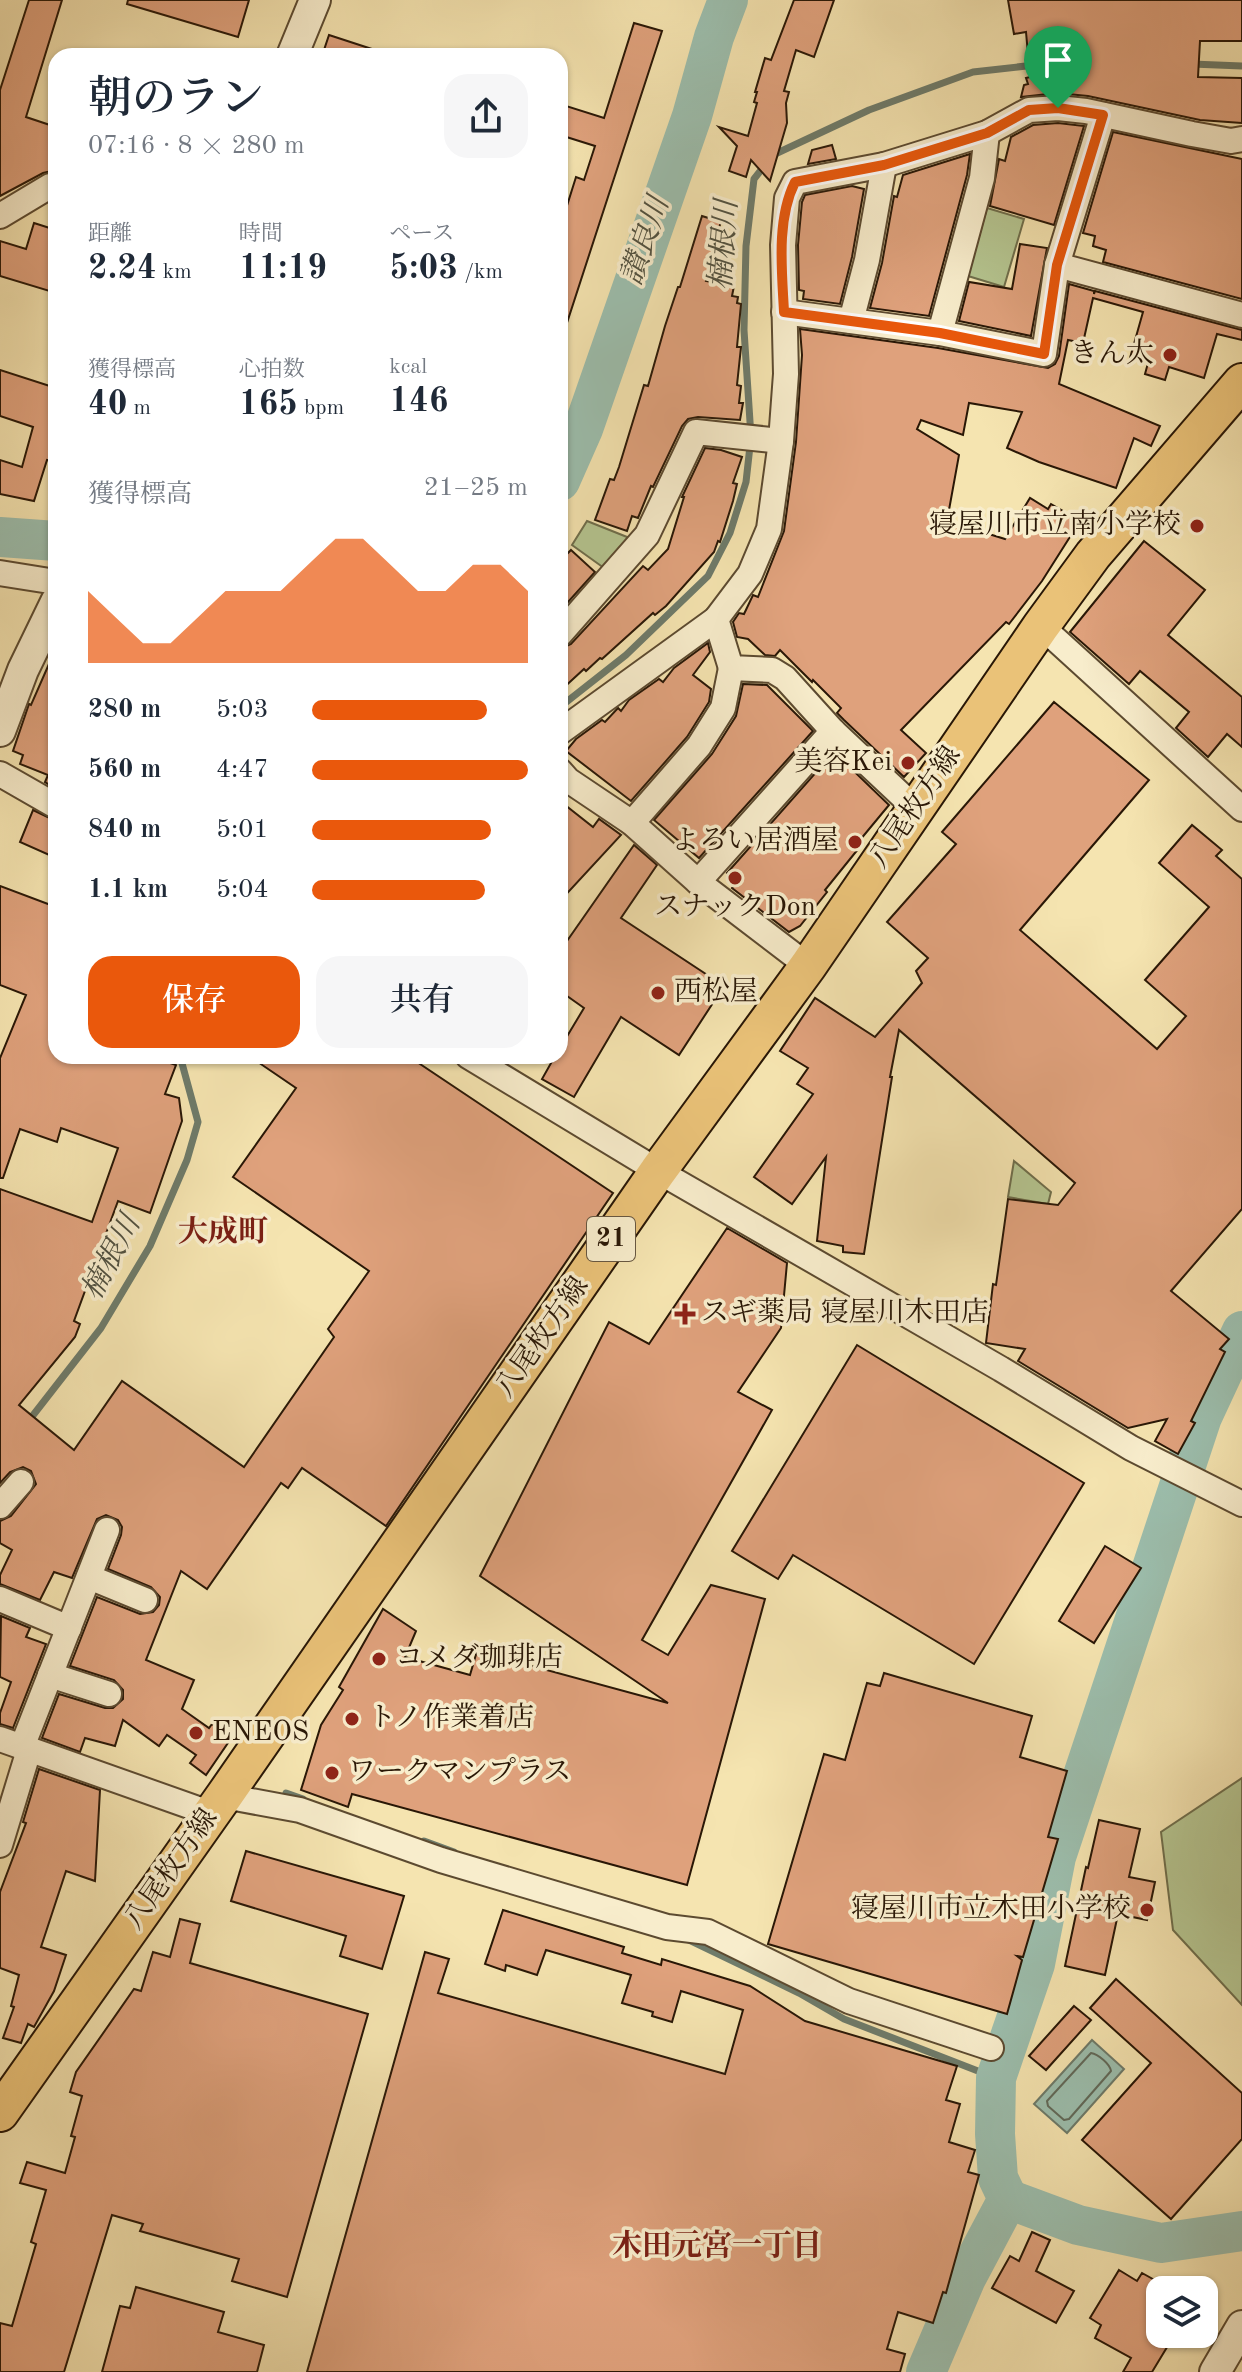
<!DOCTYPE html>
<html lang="ja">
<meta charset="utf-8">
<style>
body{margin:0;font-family:"Old Standard TT","Noto Serif JP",serif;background:#f6f6f7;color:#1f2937;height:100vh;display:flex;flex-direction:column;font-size:30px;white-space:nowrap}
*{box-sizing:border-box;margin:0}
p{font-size:26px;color:#747a83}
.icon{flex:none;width:44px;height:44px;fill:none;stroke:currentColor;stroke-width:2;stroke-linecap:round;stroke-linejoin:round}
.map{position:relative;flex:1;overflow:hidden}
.side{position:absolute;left:48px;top:48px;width:520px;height:1016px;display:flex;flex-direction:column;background:#fff;border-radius:24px;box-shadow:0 2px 6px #0004}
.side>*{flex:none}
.fabs{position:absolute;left:1146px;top:2276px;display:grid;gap:16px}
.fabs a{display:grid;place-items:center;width:72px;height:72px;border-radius:16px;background:#fff;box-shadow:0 2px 6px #0004;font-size:40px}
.pin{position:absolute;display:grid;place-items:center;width:68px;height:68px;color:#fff;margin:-82px -34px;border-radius:50% 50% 50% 0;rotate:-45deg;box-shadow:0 0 8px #0007}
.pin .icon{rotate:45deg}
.round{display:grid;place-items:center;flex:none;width:84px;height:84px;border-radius:24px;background:#f6f6f7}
.overview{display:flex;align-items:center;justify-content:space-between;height:136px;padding:0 40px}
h1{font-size:44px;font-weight:600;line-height:60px}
.figures{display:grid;grid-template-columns:repeat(3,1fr);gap:12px;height:136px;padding:8px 40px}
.figures div{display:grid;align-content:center}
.figures b{font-size:34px;font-weight:600}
.figures small{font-size:22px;font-weight:400}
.figures p{font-size:22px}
.chart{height:224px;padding:16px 40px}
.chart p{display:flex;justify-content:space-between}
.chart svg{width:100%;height:144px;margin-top:8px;fill:#ea580c;opacity:.7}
.action{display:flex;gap:16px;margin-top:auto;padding:16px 40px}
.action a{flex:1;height:92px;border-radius:24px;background:#ea580c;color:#fff;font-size:32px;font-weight:600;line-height:92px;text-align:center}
.action a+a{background:#f6f6f7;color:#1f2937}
ul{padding:0 40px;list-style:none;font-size:26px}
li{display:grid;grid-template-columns:128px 96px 1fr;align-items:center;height:60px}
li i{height:20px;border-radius:10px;background:#ea580c}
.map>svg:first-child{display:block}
.green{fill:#b5c590;stroke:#6f6e4b;stroke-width:2}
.water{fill:#9cbead;stroke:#6e7b6a;stroke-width:2}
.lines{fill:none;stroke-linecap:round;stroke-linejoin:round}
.shore{stroke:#626a5a;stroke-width:2}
.stream{stroke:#6e7b6a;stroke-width:7}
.river{stroke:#9cbead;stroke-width:40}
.building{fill:#dfa17c;stroke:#291706;stroke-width:2}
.minor-casing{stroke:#5c4a30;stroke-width:28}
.tertiary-casing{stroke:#5c4a30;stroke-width:34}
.primary-casing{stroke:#291706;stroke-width:40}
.minor{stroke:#f8edcc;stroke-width:24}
.tertiary{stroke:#f8edcc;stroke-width:30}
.primary{stroke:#eac278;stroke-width:36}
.route-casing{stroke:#fff;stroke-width:16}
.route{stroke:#ea580c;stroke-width:10}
.poi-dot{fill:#8f2418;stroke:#f8edcc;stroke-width:3}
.labels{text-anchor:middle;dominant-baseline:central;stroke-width:7;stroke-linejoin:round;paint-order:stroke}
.shield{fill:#f8edcc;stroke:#675741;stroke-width:2}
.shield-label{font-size:26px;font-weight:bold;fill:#291706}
.poi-label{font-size:28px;fill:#291706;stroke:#f8edcc;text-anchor:start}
.street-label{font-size:28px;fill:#291706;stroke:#f8edcc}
.water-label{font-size:30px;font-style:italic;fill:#515140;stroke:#f8edcc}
.neighbourhood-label{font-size:30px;font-weight:bold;fill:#7a1f14;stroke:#f8edcc}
</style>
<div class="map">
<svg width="1242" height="2372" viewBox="0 0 1242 2372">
<rect width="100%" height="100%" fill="#f5e4b0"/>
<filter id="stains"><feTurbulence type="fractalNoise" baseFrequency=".0025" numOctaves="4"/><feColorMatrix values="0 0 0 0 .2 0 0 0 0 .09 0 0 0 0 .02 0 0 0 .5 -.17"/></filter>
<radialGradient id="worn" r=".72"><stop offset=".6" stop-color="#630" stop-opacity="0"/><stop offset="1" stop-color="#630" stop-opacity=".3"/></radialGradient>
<!-- green -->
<g class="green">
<path d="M987 208 1024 219 1004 287 968 276Z"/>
<path d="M587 521 632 539 604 568 572 545Z"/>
<path d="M1014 1161 1051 1192 1048 1204 1008 1197Z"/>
<path d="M1242 1778V2005L1173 1930 1161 1832Z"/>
</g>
<!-- water -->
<path class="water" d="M1092 2040 1124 2069 1067 2133 1034 2104Z"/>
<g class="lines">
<!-- shore -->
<path class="shore" d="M1091 2053C1098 2054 1110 2064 1111 2071L1069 2119 1064 2120 1048 2106 1047 2101Z"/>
<!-- stream -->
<g class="stream">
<path d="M1192 64 1242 66"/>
<path d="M773 155 869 110 973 72 1035 65"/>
<path d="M560 707 626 655 708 576 730 533 746 482 751 437 744 330 746 246 754 179 765 165"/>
<path d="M27 1423 101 1328 150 1246 187 1160 198 1122 180 1056"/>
<path d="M286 1793 303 1799"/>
<path d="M424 1841 454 1852"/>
<path d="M687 1939 799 1993 844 2019 996 2078"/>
</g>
<!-- river -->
<g class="river">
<path d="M560 481 583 429 692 116 714 37 728 0"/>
<path d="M0 537 56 541"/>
<path d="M1008 2199 1078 2225 1161 2243 1242 2231"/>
<path d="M926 2372 966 2278 1008 2199 998 2178 995 2134 996 2078 1035 1964 1056 1857 1202 1417 1242 1331"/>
</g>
</g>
<!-- building -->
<g class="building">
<path d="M29 0H62L26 117 56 127V170L43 173 0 196V90Z"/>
<path d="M128 0H249L238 37 127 4Z"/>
<path d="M794 0H834L814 57 796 50 784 91 789 92 786 103 787 123 770 181 751 160 746 177 729 171 737 146 719 127 748 136 757 103 754 102 757 92H755L765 58 771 60Z"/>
<path d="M1008 0H1242V41H1200L1198 77 1242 78V123L1200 120 1088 96 1057 93 1021 97 1024 85 1028 84 1026 78 1030 77 1026 32 1014 34Z"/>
<path d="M634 23 662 31 564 332 560 331V228L576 177 584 180 595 146 560 135V104L604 118Z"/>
<path d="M329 35 381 52 380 56H322Z"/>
<path d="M1058 123 1084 126 1054 225 990 206 999 159 1005 161 1011 137 1033 125Z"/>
<path d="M1113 132 1242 159V299L1103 262 1106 250 1093 246 1095 236 1083 233Z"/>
<path d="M832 145 836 159 808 164 812 150Z"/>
<path d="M970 154 967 175 929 316 870 308 882 263 894 196 897 197 903 175Z"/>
<path d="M852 186 864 189 852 257 840 304 803 299 804 291 799 290 798 245 802 202 805 195Z"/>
<path d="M702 216 721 222 712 248 716 250 706 281 734 286 732 296 738 297 737 303 741 304 737 347H741L737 385 741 386 739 403H743L740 420 698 417 688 419 682 426 653 487 651 486 638 518 632 516 627 531 595 520 610 479 614 480 619 467 644 385 648 386 665 326 678 287H680Z"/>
<path d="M34 223 56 230V293L0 276V241L26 249Z"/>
<path d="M1020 244 1047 248 1031 336 959 321 969 282 1012 289Z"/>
<path d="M1069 284 1094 291V294L1095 291 1242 330V340L1217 334 1204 378 1169 367 1165 380 1145 374 1148 363 1130 358 1143 312 1093 298 1083 343 1068 340 1059 384 1160 426 1151 446 1134 438 1116 488 1039 462 1007 448 1022 412 969 403 963 435 921 420 917 429 959 455 947 521 1005 539 1030 498 1048 509 1051 504 1080 521 1042 581 1009 624 1006 622 901 730 926 753 904 777 844 720 837 713 841 708 813 680 812 682 780 650 775 656 765 655 748 639 737 637 733 622 739 613 744 614 753 595 758 597 784 531 796 442 802 355 800 329 938 348 1048 368 1055 364 1059 356Z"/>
<path d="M0 370 56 388V448L52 461 47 460 34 501 0 494V460L22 467 33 427 0 416Z"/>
<path d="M705 448 721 450 742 457 733 483 737 484 733 501 720 542 718 541 714 552 666 606 655 615 653 613 602 659 600 658 586 671 584 669 560 691V649L571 644 643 566 648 570 668 549 684 497H682Z"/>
<path d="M1144 541 1205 590 1168 635 1242 697V747L1227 734 1208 757 1176 728 1189 712 1140 671 1129 684 1070 632Z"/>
<path d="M571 550 595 572 560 611V561Z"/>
<path d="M708 643 710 652 693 675 711 689 709 702 687 737 631 801 566 751 576 739 602 720 605 722 618 708 621 711 629 700 659 679 663 682 674 668Z"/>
<path d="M56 648V789L45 782 48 775 20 764 23 755 13 751 29 704 31 705Z"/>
<path d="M743 684 767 685 813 731 699 858 654 820 712 754 736 716Z"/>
<path d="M1054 702 1149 780 1020 930 1157 1049 1186 1016 1145 980 1209 907 1159 863 1192 825 1222 850 1216 856 1242 879V1209L1171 1291 1229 1339 1220 1349 1225 1352 1191 1421 1195 1423 1178 1454 1155 1441 1167 1419 1128 1428 1018 1361 1025 1349 986 1343 993 1284 996 1285 1008 1199 1058 1205 1075 1183 899 1030 890 1077H892L864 1254 843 1252V1246L817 1241 826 1157 792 1204 754 1177 813 1094 797 1084 808 1068 780 1051 815 998 875 1037 922 983 916 971 928 958 887 922 956 844 942 832Z"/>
<path d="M834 752 889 805 860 840 863 843 825 890 827 892 800 926 789 932 732 888 737 881 727 873Z"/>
<path d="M560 801 593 827 599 819 621 835 560 901Z"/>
<path d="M33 810 56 821V858L20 842Z"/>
<path d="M634 845 657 865 621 918 724 986 679 1055 621 1017 574 1097 542 1079 555 1056H560V1048L584 1008 560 991V951Z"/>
<path d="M0 886 56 907V1056H150L176 1065 165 1094 179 1098 182 1121 150 1213 118 1201 74 1321 80 1324 75 1337 19 1405 74 1450 122 1381 244 1467 334 1337 328 1329 369 1271 233 1177 296 1088 249 1056H408L613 1193 386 1526 302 1468 288 1488 281 1483 207 1589 181 1571 146 1660 194 1680 182 1709 209 1728 212 1724 232 1737 206 1775 190 1763 196 1755 167 1735 159 1746 123 1720 115 1746 85 1738 80 1752 42 1738 59 1694 105 1708H113L123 1699V1690L114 1680 70 1666 97 1597 140 1614 153 1612 159 1605 160 1597 151 1587 108 1569 121 1535 122 1527 118 1520 106 1515 97 1519 72 1578 54 1572 40 1600 0 1584V1575L12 1550 0 1543V1521L11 1516 36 1484 31 1471 23 1467 10 1472 0 1483V1189L92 1222 118 1148 61 1128 57 1142 20 1129 3 1178H0V1058L26 995 0 985Z"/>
<path d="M727 1228 787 1263 781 1328 738 1392 772 1410 642 1640 668 1655 711 1585 765 1599 687 1885 352 1794 348 1807 301 1790 321 1725 343 1690 339 1687 383 1609 416 1631 405 1657 470 1675 477 1651 668 1703 480 1576 609 1322 649 1344Z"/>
<path d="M857 1345 1084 1483 974 1664 793 1555 778 1579 732 1551Z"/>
<path d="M1105 1546 1141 1568 1094 1643 1059 1621Z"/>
<path d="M1 1616 30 1628 26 1637 46 1644 13 1728 0 1724V1713L11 1682 0 1677Z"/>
<path d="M884 1673 1032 1716 1020 1757 1067 1771 1048 1837 1058 1839 1023 1957 1017 1956 1022 1960 1007 2014 768 1944 824 1754 845 1760 867 1683 880 1686Z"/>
<path d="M39 1769 100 1790 95 1881 66 1871 41 1947 66 1955 54 1991 34 2027 28 2024 21 2043 3 2038 14 2007 11 2006 19 1975 0 1968V1892L26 1823 23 1822Z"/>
<path d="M1099 1820 1140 1829 1129 1877 1155 1882 1147 1920 1118 1914 1105 1975 1065 1966 1086 1867 1088 1868Z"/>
<path d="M246 1851 404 1896 382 1969 340 1956 346 1936 231 1901Z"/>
<path d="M503 1910 624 1947 622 1953 661 1965 662 1959 750 1986 805 2021 957 2066 946 2100 960 2104 949 2142 975 2150 968 2172 979 2175 946 2293 943 2292 933 2323 898 2312 887 2349 905 2354 900 2372H307L425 1952 449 1959 438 1993 725 2074 743 2010 681 1991 672 2022 652 2016 653 2012 622 2003 631 1975 546 1950 537 1975 506 1965 505 1971 485 1964Z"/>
<path d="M180 1919 200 1924 190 1963 368 2014 287 2297 232 2281 239 2259 140 2231 143 2224 112 2215 64 2372H0V2323L12 2326 36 2244 31 2242 46 2190 20 2183 27 2162 65 2173 75 2137 71 2136 82 2096 70 2092 76 2072 134 1989 141 1991 153 1952 170 1957Z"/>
<path d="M1116 1979 1242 2093V2139L1171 2219 1082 2140 1151 2063 1090 2008Z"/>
<path d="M1074 2006 1091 2020 1046 2070 1029 2056Z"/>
<path d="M1032 2232 1050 2240 1036 2271 1074 2291 1056 2323 992 2288 1010 2256 1019 2261Z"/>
<path d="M1119 2270 1137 2281 1142 2273 1160 2283V2334H1175L1152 2372H1123L1131 2358 1095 2338 1101 2325 1090 2318Z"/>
<path d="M136 2287 224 2312 218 2332 264 2345 257 2372H102L120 2306 130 2308Z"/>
</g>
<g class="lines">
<!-- minor casing -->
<g class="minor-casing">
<g id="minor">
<path d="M1103 115 1057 265 1242 315"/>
<path d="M0 216 50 186 56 185"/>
<path d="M784 312 940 333 1044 354 1057 265"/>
<path d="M851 321 867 260 884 165"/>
<path d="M940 333 982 178 987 133"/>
<path d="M0 573 56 582"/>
<path d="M716 619 731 668 772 670 785 678 833 731 916 809"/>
<path d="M1041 626 1242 809"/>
<path d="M560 634 647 535 696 432 781 441"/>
<path d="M560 732 716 619 750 574 769 529 781 441 786 374 783 245 787 198 795 182 884 165 987 133 1029 110 1058 108 1086 111 1192 134 1231 141 1242 139"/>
<path d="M560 771 568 780 632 823 698 882 808 966"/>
<path d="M0 774 56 806"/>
<path d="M632 823 699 746 723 708 731 668"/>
<path d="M698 882 833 731"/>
<path d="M468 1056 658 1171 1001 1369 1131 1448 1242 1504"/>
<path d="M0 1506 21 1482"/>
<path d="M89 1577 145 1600"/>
<path d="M0 1599 69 1628"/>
<path d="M50 1675 109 1694"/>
<path d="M0 1739 212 1814"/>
<path d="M22 1747 107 1530"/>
<path d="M224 1796 300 1810 441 1860 667 1927 708 1932 849 2001 991 2048"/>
<path d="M0 1845 29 1750"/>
</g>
</g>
<!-- tertiary casing -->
<g class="tertiary-casing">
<g id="tertiary">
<path d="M292 56 315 0"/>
<path d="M0 731 23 670 56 602"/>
<path d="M1215 2372 1242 2326"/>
</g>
</g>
<!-- primary casing -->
<g class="primary-casing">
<path id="primary" d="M0 2113 224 1796 658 1171 808 966 1041 626 1093 555 1242 382"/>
</g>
<!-- minor -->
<use href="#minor" class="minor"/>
<!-- tertiary -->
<use href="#tertiary" class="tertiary"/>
<!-- primary -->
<use href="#primary" class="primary"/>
</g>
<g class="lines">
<!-- route casing -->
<g class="route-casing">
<path id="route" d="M1058 108 1103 115 1057 265 1044 354 940 333 784 312C782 271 776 220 795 182L884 165 987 133 1029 110Z"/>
</g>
<!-- route -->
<use href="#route" class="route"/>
</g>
<!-- markers -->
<g class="poi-dot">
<circle cx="1170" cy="355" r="8"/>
<circle cx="1197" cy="526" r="8"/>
<circle cx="908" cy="763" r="8"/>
<circle cx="855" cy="842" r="8"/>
<circle cx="735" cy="878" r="8"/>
<circle cx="658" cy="993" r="8"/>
<path d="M681 1302h8v8h8v8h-8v8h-8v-8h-8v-8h8z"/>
<circle cx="379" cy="1659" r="8"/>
<circle cx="352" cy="1719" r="8"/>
<circle cx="196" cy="1733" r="8"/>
<circle cx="332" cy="1773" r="8"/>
<circle cx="1147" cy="1910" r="8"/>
</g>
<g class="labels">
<!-- shield labels -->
<rect class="shield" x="587" y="1217" width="48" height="44" rx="6"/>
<g class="shield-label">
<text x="611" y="1239">21</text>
</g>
<!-- poi labels -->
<g class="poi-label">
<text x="1154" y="355" text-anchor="end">きん太</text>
<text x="1181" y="526" text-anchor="end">寝屋川市立南小学校</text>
<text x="892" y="763" text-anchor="end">美容Kei</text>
<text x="839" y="842" text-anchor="end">よろい居酒屋</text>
<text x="735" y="908" text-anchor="middle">スナックDon</text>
<text x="674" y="993">西松屋</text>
<text x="701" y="1314">スギ薬局 寝屋川木田店</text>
<text x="395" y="1659">コメダ珈琲店</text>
<text x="368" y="1719">トノ作業着店</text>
<text x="212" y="1733">ENEOS</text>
<text x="348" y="1773">ワークマンプラス</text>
<text x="1131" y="1910" text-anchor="end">寝屋川市立木田小学校</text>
</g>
<!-- street labels -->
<g class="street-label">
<text transform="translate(916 808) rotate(-56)">八尾枚方線</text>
<text transform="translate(543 1338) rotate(-55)">八尾枚方線</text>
<text transform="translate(172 1870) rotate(-55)">八尾枚方線</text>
</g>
<!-- water labels -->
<g class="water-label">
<text transform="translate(646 241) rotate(-71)">讃良川</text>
<text transform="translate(725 245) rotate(-86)">楠根川</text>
<text transform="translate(112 1258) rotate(-62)">楠根川</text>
</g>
<!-- neighbourhood labels -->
<g class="neighbourhood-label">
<text x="223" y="1233">大成町</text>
<text x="717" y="2247">木田元宮一丁目</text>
</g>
</g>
<rect width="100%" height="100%" filter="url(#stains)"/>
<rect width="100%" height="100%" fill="url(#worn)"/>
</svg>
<div class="fabs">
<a><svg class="icon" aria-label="layers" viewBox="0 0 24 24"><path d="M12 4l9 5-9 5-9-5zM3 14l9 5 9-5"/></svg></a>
</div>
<div class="pin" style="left:1058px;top:108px;background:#1e9e55"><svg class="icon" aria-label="arrive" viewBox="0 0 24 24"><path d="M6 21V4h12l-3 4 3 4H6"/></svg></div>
<section class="side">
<div class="overview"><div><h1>朝のラン</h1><p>07:16 · 8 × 280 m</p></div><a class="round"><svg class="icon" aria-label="share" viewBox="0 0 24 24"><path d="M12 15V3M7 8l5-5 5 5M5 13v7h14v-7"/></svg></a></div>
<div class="figures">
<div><p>距離</p><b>2.24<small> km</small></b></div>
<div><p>時間</p><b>11:19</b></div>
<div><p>ペース</p><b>5:03<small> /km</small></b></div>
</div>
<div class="figures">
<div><p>獲得標高</p><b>40<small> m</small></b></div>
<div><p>心拍数</p><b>165<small> bpm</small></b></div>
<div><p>kcal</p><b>146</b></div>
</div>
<div class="chart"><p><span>獲得標高</span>21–25 m</p>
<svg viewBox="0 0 160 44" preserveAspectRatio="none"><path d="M0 44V22L10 30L20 38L30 38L40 30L50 22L60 22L70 22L80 14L90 6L100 6L110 14L120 22L130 22L140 14L150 14L160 22V44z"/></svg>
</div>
<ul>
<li><b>280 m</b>5:03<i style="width:81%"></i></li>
<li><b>560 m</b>4:47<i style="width:100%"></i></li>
<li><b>840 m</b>5:01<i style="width:83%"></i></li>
<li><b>1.1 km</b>5:04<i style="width:80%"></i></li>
</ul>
<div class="action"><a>保存</a><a>共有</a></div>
</section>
</div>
